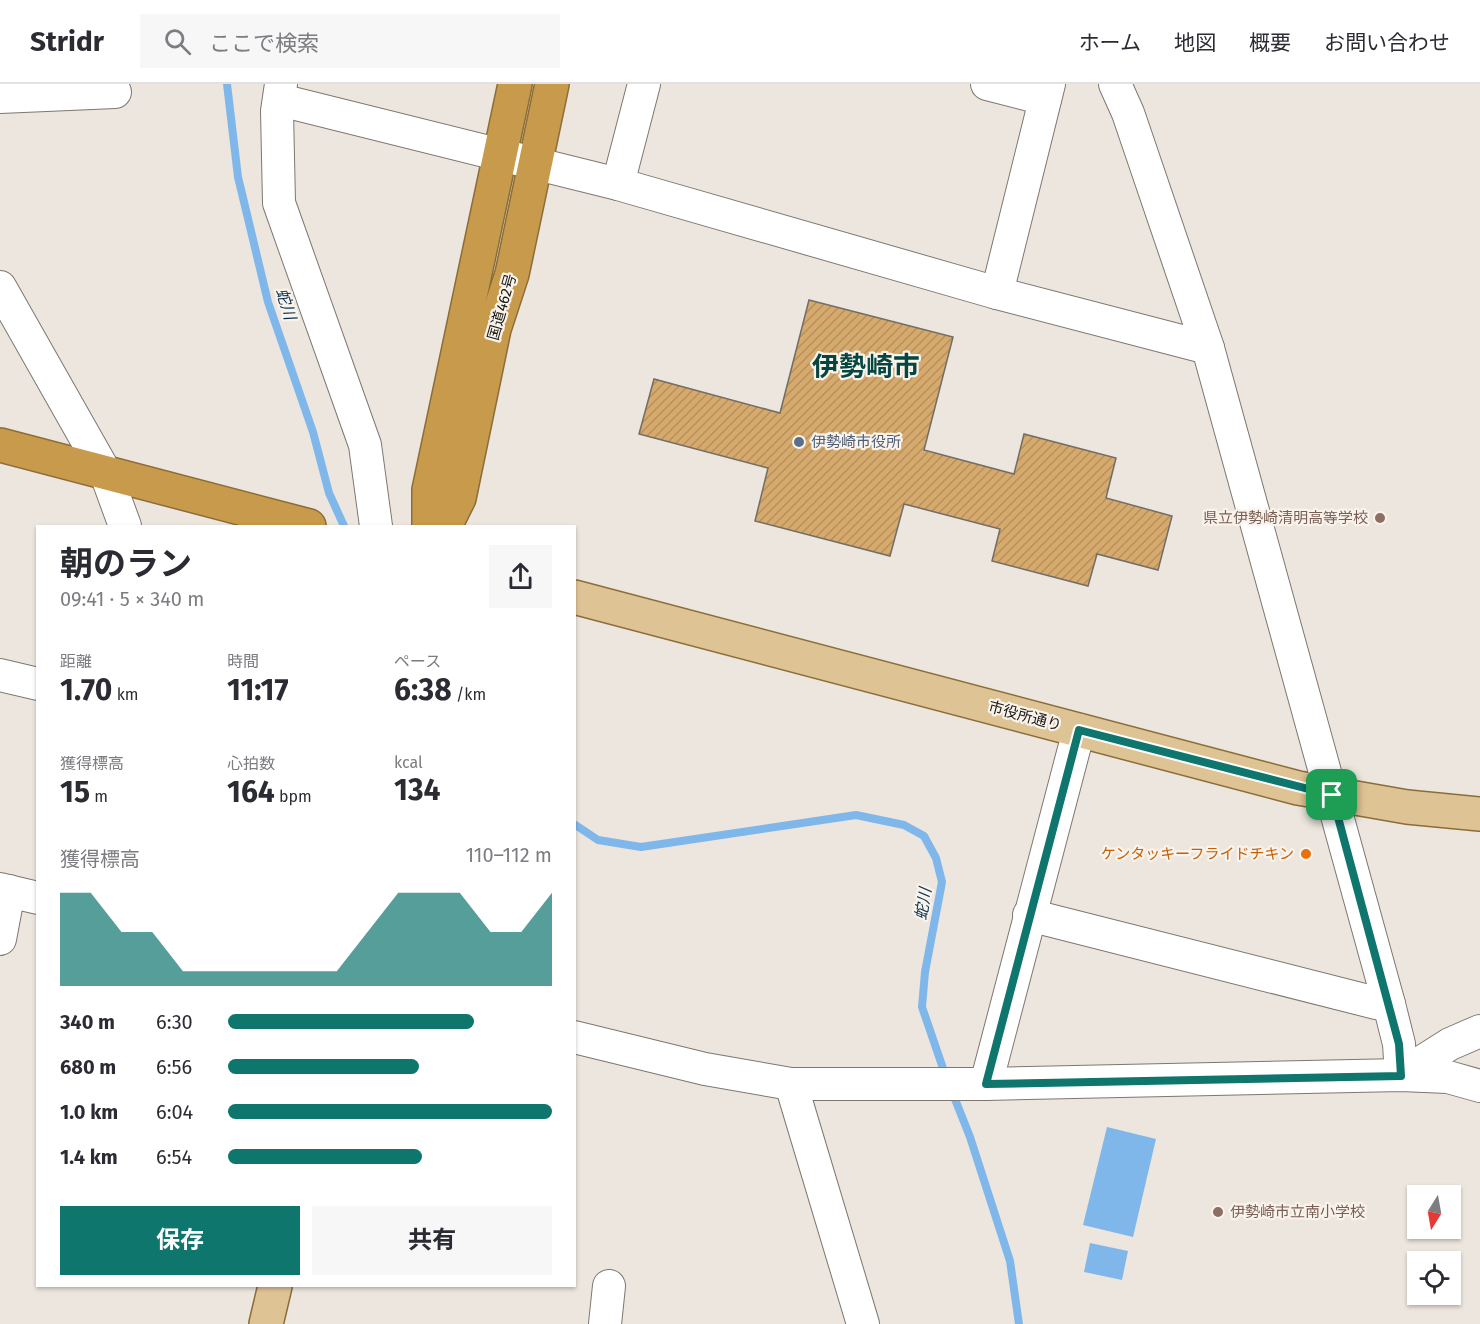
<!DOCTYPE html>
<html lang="ja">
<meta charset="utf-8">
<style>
body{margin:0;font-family:"Fira Sans","Noto Sans JP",sans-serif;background:#f7f7f7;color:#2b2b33;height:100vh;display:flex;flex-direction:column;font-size:22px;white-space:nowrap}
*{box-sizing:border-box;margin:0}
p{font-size:20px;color:#7c7c81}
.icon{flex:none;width:33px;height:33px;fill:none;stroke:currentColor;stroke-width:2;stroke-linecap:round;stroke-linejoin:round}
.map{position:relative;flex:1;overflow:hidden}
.sheet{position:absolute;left:36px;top:441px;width:540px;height:762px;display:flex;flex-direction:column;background:#fff;border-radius:0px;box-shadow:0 2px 4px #0004}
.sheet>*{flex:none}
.needle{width:39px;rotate:191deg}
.controls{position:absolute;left:1407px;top:1101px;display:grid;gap:12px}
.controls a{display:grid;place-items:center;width:54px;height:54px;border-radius:0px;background:#fff;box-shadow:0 2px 4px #0004;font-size:30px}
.pin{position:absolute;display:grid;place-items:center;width:51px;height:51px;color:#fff;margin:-26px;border-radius:12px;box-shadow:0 3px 9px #0006}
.round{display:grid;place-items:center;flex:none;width:63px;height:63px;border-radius:0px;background:#f7f7f7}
.overview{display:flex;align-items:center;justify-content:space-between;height:102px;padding:0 24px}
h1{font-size:33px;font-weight:700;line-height:45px}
.figures{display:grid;grid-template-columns:repeat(3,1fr);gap:9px;height:102px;padding:6px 24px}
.figures div{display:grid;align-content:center}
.figures b{font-size:30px;font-weight:700}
.figures small{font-size:16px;font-weight:400}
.figures p{font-size:16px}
.chart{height:168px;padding:12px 24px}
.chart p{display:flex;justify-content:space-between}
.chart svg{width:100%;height:108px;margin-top:6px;fill:#0f766e;opacity:.7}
.button{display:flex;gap:12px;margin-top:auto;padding:12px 24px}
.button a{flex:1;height:69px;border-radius:0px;background:#0f766e;color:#fff;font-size:24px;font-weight:700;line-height:69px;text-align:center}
.button a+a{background:#f7f7f7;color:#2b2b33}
ul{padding:0 24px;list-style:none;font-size:20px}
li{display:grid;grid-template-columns:96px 72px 1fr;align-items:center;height:45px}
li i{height:15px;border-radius:8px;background:#0f766e}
header{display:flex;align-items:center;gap:36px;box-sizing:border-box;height:84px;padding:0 30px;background:#fff;border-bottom:2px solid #e1e1e2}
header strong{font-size:28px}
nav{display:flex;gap:33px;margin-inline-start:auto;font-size:21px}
.search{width:420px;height:54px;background:#f7f7f7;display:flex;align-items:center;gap:15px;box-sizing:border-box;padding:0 21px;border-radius:0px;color:#7c7c81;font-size:22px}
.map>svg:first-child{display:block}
.water{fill:#80b7eb}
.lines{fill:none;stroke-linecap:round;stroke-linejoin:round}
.stream{stroke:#80b7eb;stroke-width:8}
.building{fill:url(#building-hatch);stroke:#726d65;stroke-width:1.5}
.minor-casing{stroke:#7d7770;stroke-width:34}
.major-casing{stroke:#8b6d38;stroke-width:36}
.highway-casing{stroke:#8b6d38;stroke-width:36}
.minor{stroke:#fff;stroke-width:32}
.major{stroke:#dec394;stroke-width:33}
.highway{stroke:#c89b4c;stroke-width:33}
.route-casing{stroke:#fff;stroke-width:12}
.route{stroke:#0f766e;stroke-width:8}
.service-dot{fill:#5c6f8a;stroke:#f9f3eb;stroke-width:2}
.education-dot{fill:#8d6e63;stroke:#f9f3eb;stroke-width:2}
.food-dot{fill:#e8710a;stroke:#f9f3eb;stroke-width:2}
.labels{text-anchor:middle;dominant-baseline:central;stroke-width:4.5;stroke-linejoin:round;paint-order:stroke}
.street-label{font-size:15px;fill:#191714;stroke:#f9f3eb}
.service-label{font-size:15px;fill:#4e5e75;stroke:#f9f3eb;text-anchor:start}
.education-label{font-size:15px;fill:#785e54;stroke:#f9f3eb;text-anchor:end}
.food-label{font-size:15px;fill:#c56008;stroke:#f9f3eb;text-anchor:end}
.water-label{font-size:16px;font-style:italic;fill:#053051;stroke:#f9f3eb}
.town-label{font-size:27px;font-weight:bold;fill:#054640;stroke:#f9f3eb}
</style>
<header>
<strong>Stridr</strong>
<div class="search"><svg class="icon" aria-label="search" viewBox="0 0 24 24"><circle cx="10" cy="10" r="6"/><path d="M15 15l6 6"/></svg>ここで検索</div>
<nav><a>ホーム</a><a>地図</a><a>概要</a><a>お問い合わせ</a></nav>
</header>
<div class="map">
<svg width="1480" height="1240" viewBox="0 0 1480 1240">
<defs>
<pattern id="building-hatch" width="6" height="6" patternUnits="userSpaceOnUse" patternTransform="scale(1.5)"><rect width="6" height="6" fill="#d6a96c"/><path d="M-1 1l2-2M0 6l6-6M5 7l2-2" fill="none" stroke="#b7915d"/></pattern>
</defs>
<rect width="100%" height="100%" fill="#ece6de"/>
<!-- water -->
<g class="water">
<path d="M1107 1043 1156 1055 1133 1153 1083 1141Z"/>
<path d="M1090 1159 1128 1167 1122 1196 1084 1188Z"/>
</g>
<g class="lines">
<!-- stream -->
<g class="stream">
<path d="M227 0 238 93 268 218 313 348 329 409 344 442"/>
<path d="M574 740 598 756 641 763 856 731 904 741 924 752 936 774 942 798 925 888 922 923 946 993"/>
<path d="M951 1005 970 1053 1010 1177 1019 1240"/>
</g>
</g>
<!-- building -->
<path class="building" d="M809 216 953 253 924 366 1014 390 1024 350 1116 374 1106 414 1172 432 1158 486 1097 470 1088 502 992 477 1000 445 904 420 890 472 755 437 768 384 639 350 654 295 780 329Z"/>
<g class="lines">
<!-- minor casing -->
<g class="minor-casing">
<g id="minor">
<path d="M281 0 277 27 279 119 365 361 376 442"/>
<path d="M987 0 1045 15"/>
<path d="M1115 0 1128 29 1208 264 1389 920 1399 960 1401 991"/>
<path d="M0 13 115 8"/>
<path d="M280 16 618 100 997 209 1208 264"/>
<path d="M618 100 644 0"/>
<path d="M0 203 106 390 125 442"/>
<path d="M997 209 1049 0"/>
<path d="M0 591 38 600"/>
<path d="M0 805 38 814"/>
<path d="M1029 831 1376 919 1389 920"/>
<path d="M0 855 9 807"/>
<path d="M574 953 705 985 791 1000H986L1401 991 1448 993 1480 1002"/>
<path d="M1401 991 1450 960 1480 947"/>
<path d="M791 1000 863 1240"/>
<path d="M986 1000 1079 646"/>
<path d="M605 1240 609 1202"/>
</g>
</g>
<!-- major casing -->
<g class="major-casing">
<g id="major">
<path d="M574 513 1298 704 1407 723 1480 730"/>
<path d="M266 1240 275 1202"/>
</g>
</g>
<!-- highway casing -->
<g class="highway-casing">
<g id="highway">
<path d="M0 361 309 442"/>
<path d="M429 442V406L515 0"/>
<path d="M445 442 459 414 494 245 512 190 552 0"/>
</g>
</g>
<!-- minor -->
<use href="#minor" class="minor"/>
<!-- major -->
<use href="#major" class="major"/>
<!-- highway -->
<use href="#highway" class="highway"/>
</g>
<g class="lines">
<!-- route casing -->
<g class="route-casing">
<path id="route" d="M1079 646 1332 711 1399 960 1401 992 986 1000Z"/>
</g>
<!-- route -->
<use href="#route" class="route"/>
</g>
<!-- markers -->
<circle class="service-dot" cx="799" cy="358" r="6"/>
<g class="education-dot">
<circle cx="1380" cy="434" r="6"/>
<circle cx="1218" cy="1128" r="6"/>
</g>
<circle class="food-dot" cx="1306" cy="770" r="6"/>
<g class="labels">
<!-- street labels -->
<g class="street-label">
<text transform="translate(502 223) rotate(-74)">国道462号</text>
<text transform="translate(1025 632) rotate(15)">市役所通り</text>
</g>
<!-- service labels -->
<g class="service-label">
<text x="811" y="358">伊勢崎市役所</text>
</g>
<!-- education labels -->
<g class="education-label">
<text x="1368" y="434">県立伊勢崎清明高等学校</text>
<text x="1230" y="1128" text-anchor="start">伊勢崎市立南小学校</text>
</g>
<!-- food labels -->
<g class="food-label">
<text x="1294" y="770">ケンタッキーフライドチキン</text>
</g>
<!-- water labels -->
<g class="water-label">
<text transform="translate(286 220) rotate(73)">蛇川</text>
<text transform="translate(923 820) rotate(-81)">蛇川</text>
</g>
<!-- town labels -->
<g class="town-label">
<text x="866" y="283">伊勢崎市</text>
</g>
</g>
</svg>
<div class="controls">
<a><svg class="needle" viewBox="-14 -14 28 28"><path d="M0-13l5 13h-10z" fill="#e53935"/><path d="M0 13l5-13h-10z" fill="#7c7c81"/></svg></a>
<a><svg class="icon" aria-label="locate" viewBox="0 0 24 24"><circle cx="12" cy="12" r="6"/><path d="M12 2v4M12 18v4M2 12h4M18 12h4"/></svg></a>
</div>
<div class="pin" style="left:1332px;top:711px;background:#1e9e55"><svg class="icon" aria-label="arrive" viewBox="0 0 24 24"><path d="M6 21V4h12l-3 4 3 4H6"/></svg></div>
<section class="sheet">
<div class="overview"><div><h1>朝のラン</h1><p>09:41 · 5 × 340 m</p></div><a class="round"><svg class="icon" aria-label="share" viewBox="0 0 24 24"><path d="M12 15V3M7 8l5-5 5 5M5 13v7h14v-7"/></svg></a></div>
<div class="figures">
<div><p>距離</p><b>1.70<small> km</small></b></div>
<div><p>時間</p><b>11:17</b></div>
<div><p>ペース</p><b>6:38<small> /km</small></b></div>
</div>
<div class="figures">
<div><p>獲得標高</p><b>15<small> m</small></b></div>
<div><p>心拍数</p><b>164<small> bpm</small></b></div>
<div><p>kcal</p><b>134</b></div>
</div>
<div class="chart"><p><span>獲得標高</span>110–112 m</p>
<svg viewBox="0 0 160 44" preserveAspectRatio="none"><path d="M0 44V6L10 6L20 22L30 22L40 38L50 38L60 38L70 38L80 38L90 38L100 22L110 6L120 6L130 6L140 22L150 22L160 6V44z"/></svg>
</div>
<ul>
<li><b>340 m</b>6:30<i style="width:76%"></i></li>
<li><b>680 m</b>6:56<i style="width:59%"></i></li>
<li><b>1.0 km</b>6:04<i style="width:100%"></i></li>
<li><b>1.4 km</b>6:54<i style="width:60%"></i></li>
</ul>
<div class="button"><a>保存</a><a>共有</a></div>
</section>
</div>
